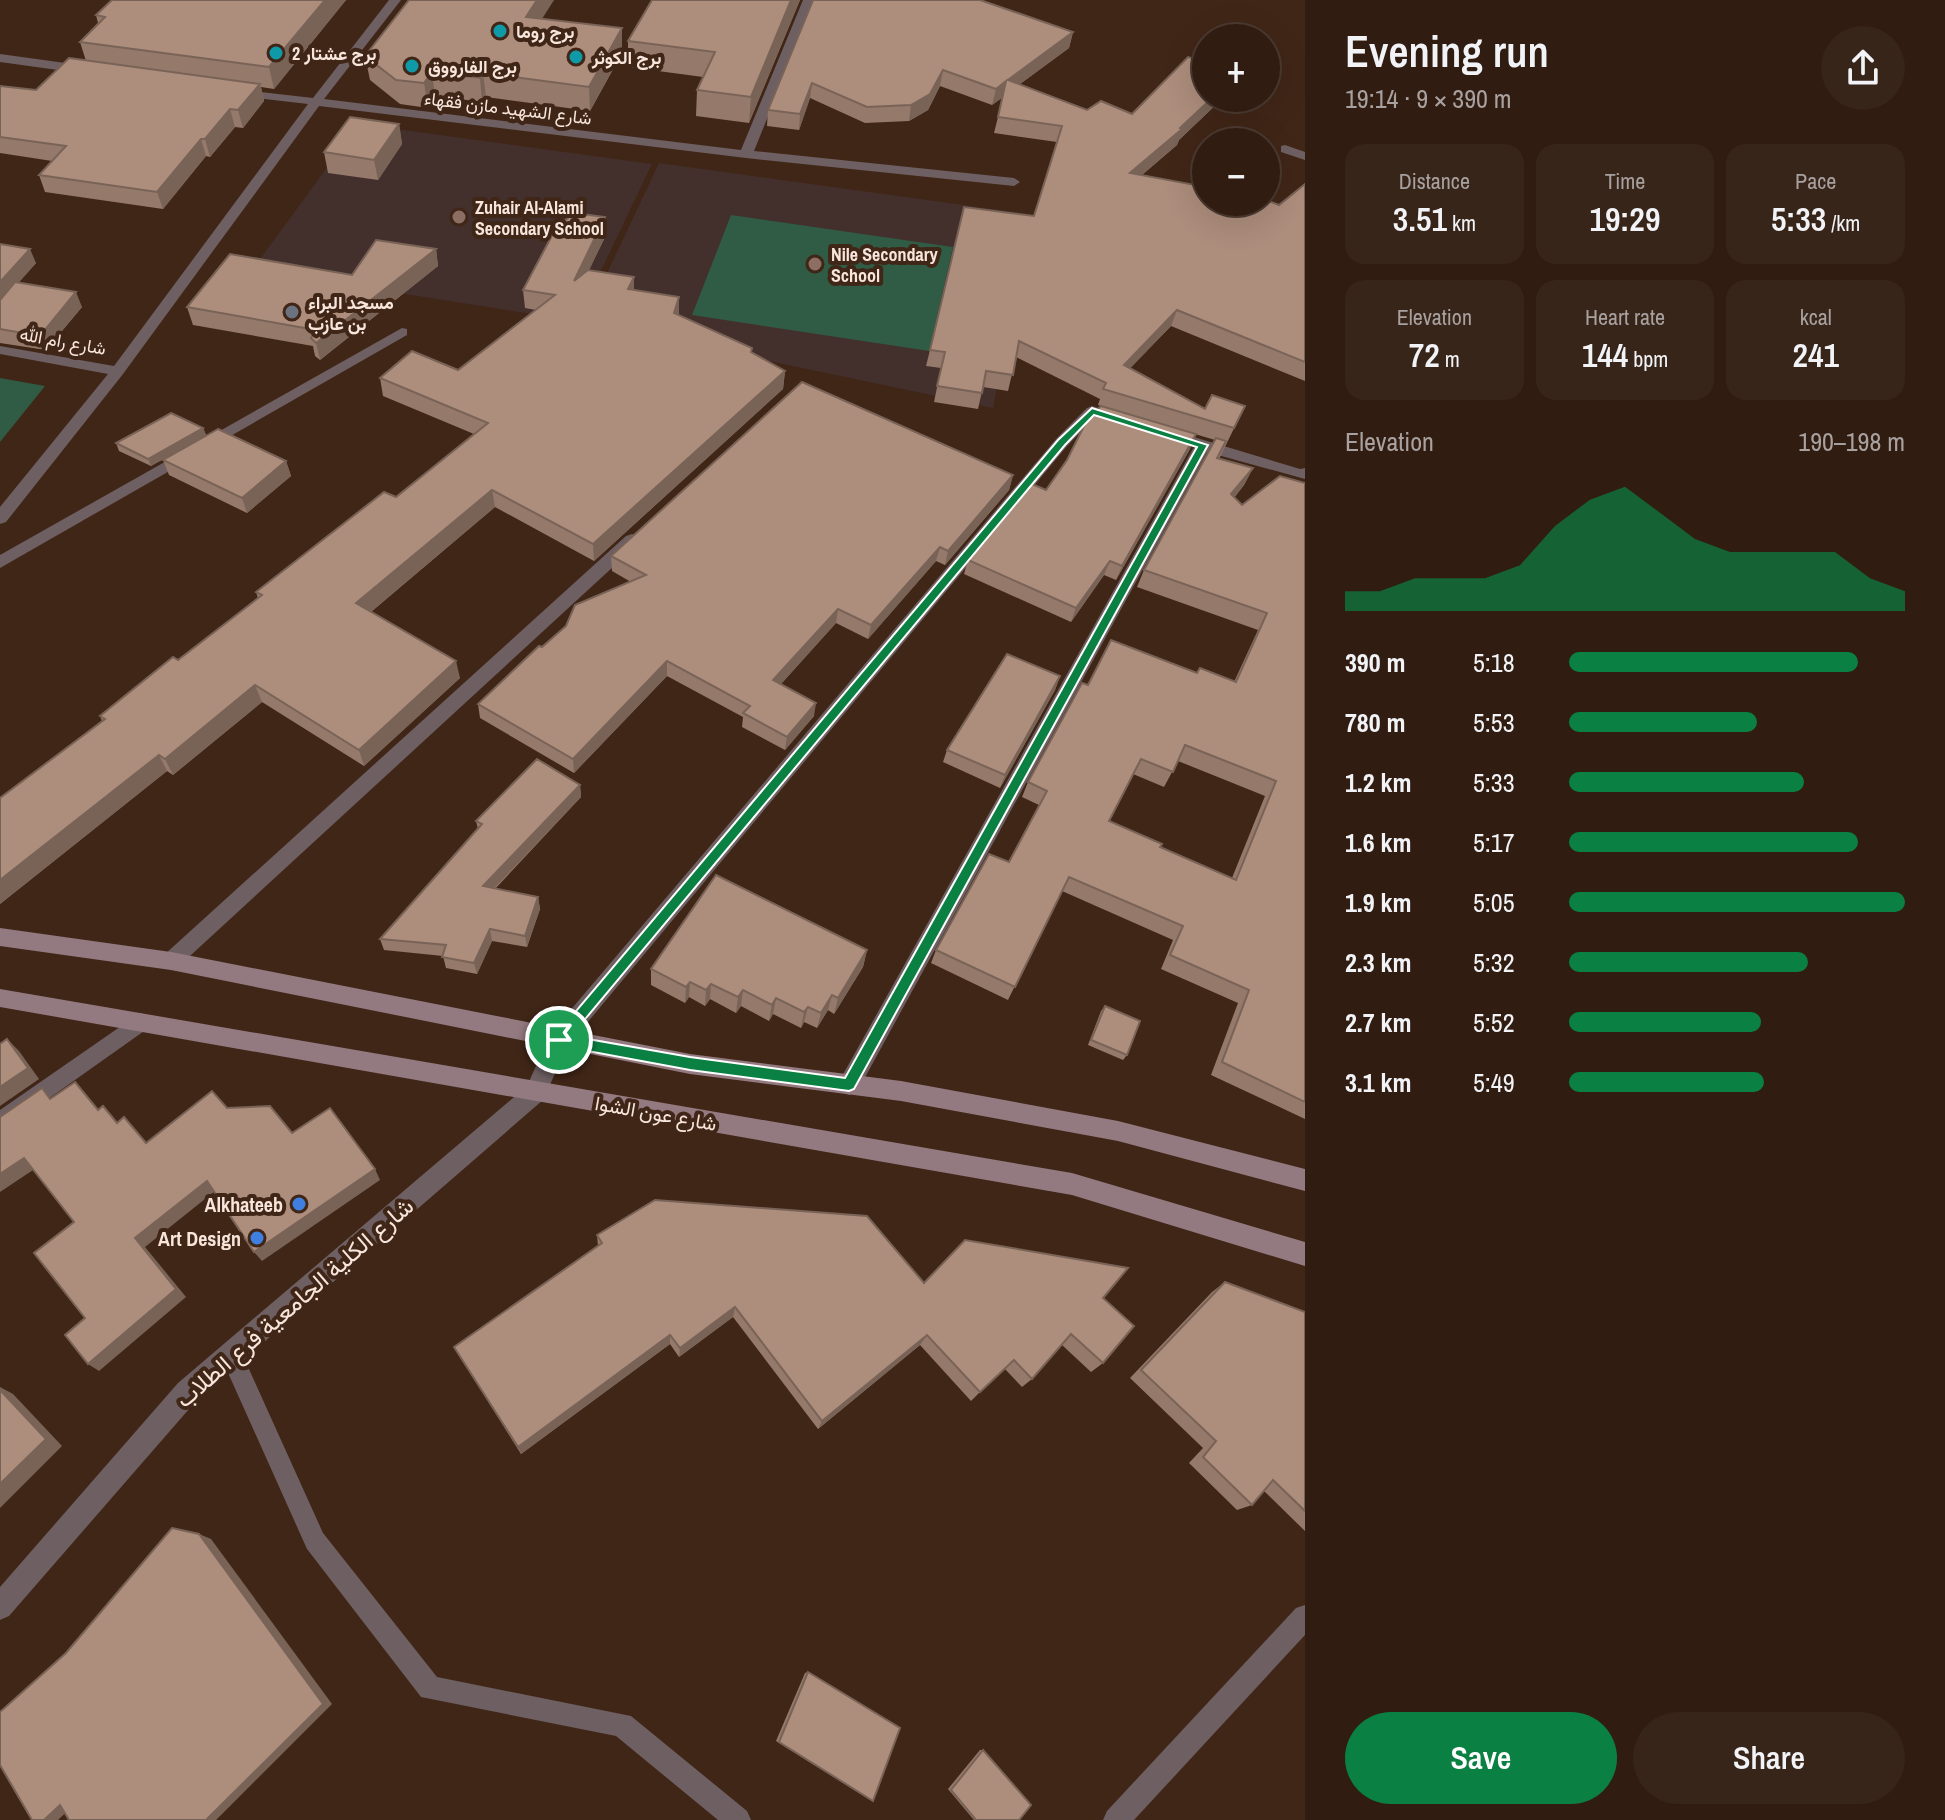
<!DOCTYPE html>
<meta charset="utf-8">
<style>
body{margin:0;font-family:"Archivo Narrow",Vazirmatn,sans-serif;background:#38251a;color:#f1f3f6;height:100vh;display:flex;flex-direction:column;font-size:30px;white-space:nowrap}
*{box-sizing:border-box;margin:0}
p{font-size:26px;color:#a8a19f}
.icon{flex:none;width:44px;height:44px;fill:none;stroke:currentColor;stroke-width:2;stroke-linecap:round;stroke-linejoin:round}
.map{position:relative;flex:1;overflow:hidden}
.side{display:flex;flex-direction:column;background:#301c11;width:640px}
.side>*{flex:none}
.tools{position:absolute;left:1192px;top:24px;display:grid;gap:16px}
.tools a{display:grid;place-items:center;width:88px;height:88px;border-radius:50%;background:#301c11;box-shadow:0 8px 32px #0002,0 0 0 2px #4b3a31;font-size:40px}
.pin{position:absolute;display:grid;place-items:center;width:68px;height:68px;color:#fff;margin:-34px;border:4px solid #fff;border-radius:50%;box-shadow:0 2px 8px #0007}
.round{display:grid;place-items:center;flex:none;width:84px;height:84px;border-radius:42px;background:#38251a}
.summary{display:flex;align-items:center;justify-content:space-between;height:136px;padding:0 40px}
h1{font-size:44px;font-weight:600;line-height:60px}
.metrics{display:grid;grid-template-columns:repeat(3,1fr);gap:12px;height:136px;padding:8px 40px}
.metrics div{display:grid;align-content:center;border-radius:20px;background:#38251a;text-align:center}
.metrics b{font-size:34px;font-weight:600}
.metrics small{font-size:22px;font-weight:400}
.metrics p{font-size:22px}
.chart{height:224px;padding:16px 40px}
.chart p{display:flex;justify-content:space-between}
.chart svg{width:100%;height:144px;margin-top:8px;fill:#0b8043;opacity:.7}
.primary-button{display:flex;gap:16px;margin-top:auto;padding:16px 40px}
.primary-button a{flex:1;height:92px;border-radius:48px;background:#0b8043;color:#fff;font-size:32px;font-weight:600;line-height:92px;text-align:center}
.primary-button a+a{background:#38251a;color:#f1f3f6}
ul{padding:0 40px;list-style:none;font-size:26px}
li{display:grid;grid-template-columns:128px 96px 1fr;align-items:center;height:60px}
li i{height:20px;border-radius:10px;background:#0b8043}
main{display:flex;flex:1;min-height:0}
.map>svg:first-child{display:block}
.education{fill:#432f2b}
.green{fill:#305b44}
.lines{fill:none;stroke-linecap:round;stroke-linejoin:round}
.service{fill:#6e5f62;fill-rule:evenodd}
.minor{fill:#6e5f62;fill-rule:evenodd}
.secondary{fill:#937a80;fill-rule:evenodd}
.wall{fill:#95796b;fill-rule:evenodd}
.shaded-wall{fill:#796357}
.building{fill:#ad8d7c;stroke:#796357;stroke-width:2;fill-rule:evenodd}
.route{fill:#0b8043;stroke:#fff;stroke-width:2;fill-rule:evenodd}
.culture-dot{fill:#0f9aa8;stroke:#402617;stroke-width:3}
.education-dot{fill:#8d6e63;stroke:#402617;stroke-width:3}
.worship-dot{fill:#6b7280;stroke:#402617;stroke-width:3}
.shop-dot{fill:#3f7fe0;stroke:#402617;stroke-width:3}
.labels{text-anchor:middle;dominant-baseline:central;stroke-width:8;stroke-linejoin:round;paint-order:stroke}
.far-poi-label{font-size:18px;font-weight:bold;fill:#f8e6dd;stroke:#402617;text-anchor:start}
.far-street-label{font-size:18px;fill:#f8e6dd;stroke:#402617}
.street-label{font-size:20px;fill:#f8e6dd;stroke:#402617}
.poi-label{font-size:20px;font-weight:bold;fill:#f8e6dd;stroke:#402617;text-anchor:end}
.near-street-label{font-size:24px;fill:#f8e6dd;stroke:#402617}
</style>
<main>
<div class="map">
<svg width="1305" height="1820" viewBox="0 0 1305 1820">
<rect width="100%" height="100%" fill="#402617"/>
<!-- education -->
<g class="education">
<path d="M359 124 652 164 577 321 252 270Z"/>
<path d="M659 163 1028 214 993 408 584 322Z"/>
</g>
<!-- green -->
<g class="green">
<path d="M731 215 953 247 929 351 692 315Z"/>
<path d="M0 378 45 386 0 442Z"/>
</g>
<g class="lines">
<!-- service -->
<g class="service">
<path d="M231 1344 239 1347 323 1533 437 1677 631 1716 747 1811 751 1820H718L616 1736 421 1697 307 1549 220 1355 223 1347Z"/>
<path d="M1305 1605V1635L1134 1820H1103L1107 1811 1296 1608Z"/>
</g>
<!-- minor -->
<g class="minor">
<path d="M389 0H401L324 99 741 150 803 0H815L754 151 1014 178 1020 182 1014 186 746 158 319 106 123 374 6 522 0 524V507L108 374 0 354V346L114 366 308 104 238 96 234 95V89L313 98Z"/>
<path d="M0 54 87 66 93 70 87 74 0 62Z"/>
<path d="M1285 145 1305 152V160L1281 152V146Z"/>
<path d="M402 328 407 329V335L0 568V555Z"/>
<path d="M1092 406 1126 417 1129 420 1121 425 1095 417 1067 446 567 1047 543 1100 196 1401 9 1616 0 1620V1587L178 1383 527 1086 551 1033 1057 438 1087 408Z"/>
<path d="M1167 429 1300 469 1305 468V479L1207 452 857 1092 849 1095 841 1092 838 1085 841 1078 1194 447 1162 438 1159 434Z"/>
<path d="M632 534 638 536V544L178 967 171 970 164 967 161 961 164 955 626 536Z"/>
<path d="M140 1013 147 1015 151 1022 147 1029 0 1133V1110Z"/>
</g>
<!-- secondary -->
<g class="secondary">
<path d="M0 928 171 952 690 1054 901 1081 1118 1121 1305 1169V1191L1118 1141 901 1101 690 1074 171 970 0 946Z"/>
<path d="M0 989 1072 1173 1305 1242V1266L1072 1195 0 1007Z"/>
</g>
</g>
<!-- wall -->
<g class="wall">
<path d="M112 0H346L274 89 261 87 264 101 243 128 235 127 210 157 206 156 163 209 45 192 39 175 52 161 0 153V86L36 90 86 61 80 42 98 23 96 15Z"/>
<path d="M652 0H800L749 123 696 116 697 90 703 77 628 67V41Z"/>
<path d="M813 0 1073 32 1069 48 1020 84 1087 110 1132 114 1206 98H1223L1179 140 1177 145 1142 175 1279 205 1305 184V381L1171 326 1130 368 1205 409 1245 406 1219 459 1253 468 1244 485 1234 498 1242 505 1305 483V1119L1211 1075 1238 1003 1161 969 1173 940 1062 891 1008 1000 931 963 936 950 1009 862 1039 805 1022 797 1028 782 1088 685 1197 673 1234 682 1258 630 1137 587 1144 570 1215 440 1098 405 1100 399 1016 357 1008 391 983 387 978 409 934 402 941 368 926 366 930 350 1034 216 1057 142 994 133 1003 97 992 105 940 86 928 110 909 121 865 123 810 98 799 130 767 126 768 110ZM1178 761 1265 796 1232 878 1160 847 1109 821 1133 774 1164 787Z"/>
<path d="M542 19 622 53 590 111 486 97 482 102 435 96 428 108 400 104 370 80 365 56Z"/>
<path d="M399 124 402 144 378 180 328 173 324 152Z"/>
<path d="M605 217 606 235 589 270 634 277V290L679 315 752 348V353L785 371 783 389 594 561 495 507 371 612 460 678 364 766 262 702 173 775 167 771 0 904V798L102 721 100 716 178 660 258 598 256 592 396 497 474 434 383 396 380 378 458 370 536 310 525 308 523 290Z"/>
<path d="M0 244 36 263 18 283 82 307 46 350 0 343Z"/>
<path d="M436 249 438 266 320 360 315 356 313 346 193 325 187 307 352 275Z"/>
<path d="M203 428 206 435 151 466 119 451 116 443Z"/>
<path d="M1190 449 1116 580 1104 575 1071 622 964 574 968 560Z"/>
<path d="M163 460 286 461 291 476 247 513 169 475Z"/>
<path d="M1013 475 1009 490 945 565 936 561 868 639 836 623 781 684 814 716 785 750 742 727 743 717 667 676 574 773 480 718 478 704 542 647 631 582 612 571 611 556Z"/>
<path d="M1060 676 1055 690 1000 788 943 762 947 750Z"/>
<path d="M580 785 581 797 495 889 538 897 540 909 527 947 492 941 477 974 446 968 443 956 384 950 380 939 478 829 476 821Z"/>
<path d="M867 950 863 967 834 1014 828 1010 817 1028 804 1022 801 1028 773 1014 769 1021 741 1006 736 1013 710 999 705 1006 689 997 685 1003 651 985V969Z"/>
<path d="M1105 1006 1127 1055 1123 1060 1088 1045 1101 1011Z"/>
<path d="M597 1235 924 1283 1103 1298V1363L1091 1372 1062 1345 1032 1379 1022 1387 1004 1368 971 1401 920 1345 818 1429 733 1317 679 1357 670 1344 521 1454 454 1347 598 1246Z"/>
<path d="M1225 1282 1305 1312V1531L1264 1491 1252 1505 1237 1510 1189 1463 1203 1448 1130 1378 1212 1292Z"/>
<path d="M808 1672 873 1801 776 1741 805 1673Z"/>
<path d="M980 1750H983L1019 1820H974L948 1789Z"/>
</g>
<!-- shaded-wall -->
<g class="shaded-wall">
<path d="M325 0H346L274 89 269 67Z"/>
<path d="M537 0H554L528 41 526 17Z"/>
<path d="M791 0H800L749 123 751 97Z"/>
<path d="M622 28V53L590 111 589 87Z"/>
<path d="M1073 32 1069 48 1005 95 1008 80Z"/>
<path d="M943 70 940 86 928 110 909 121 911 105Z"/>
<path d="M432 72 435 96 428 108 424 83Z"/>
<path d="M483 73 486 97 482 102 480 78Z"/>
<path d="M1006 81 1003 97 992 105 996 89Z"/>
<path d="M812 83 810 98 799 130 800 114Z"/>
<path d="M260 84 264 101 243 128 238 110Z"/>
<path d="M1212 98H1223L1179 140 1177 145 1125 189 1130 173Z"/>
<path d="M230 109 235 127 210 157 205 139Z"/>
<path d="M399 124 402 144 378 180 374 160Z"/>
<path d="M201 139 206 156 163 209 157 192Z"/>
<path d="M605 217 606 235 575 299 574 281Z"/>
<path d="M30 249 36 263 0 304V282Z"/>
<path d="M436 249 438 266 320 360 316 343Z"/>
<path d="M634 277V295L628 289Z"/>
<path d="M76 292 82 307 46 350 40 336Z"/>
<path d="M679 297V315L674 313Z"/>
<path d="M1177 310 1171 326 1118 381 1124 365Z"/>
<path d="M785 371 783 389 594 561 593 544Z"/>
<path d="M203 428 206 435 151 466 148 459Z"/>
<path d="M1196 434 1190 449 1116 580 1122 566Z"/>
<path d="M286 461 291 476 247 513 242 498Z"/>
<path d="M1253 468 1244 485 1223 511 1231 494Z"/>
<path d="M1013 475 1009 490 945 565 948 551Z"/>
<path d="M492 490 495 507 361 620 356 603Z"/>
<path d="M940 547 936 561 868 639 871 625Z"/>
<path d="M1110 561 1104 575 1071 622 1076 608Z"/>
<path d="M838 609 836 623 772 694 773 680Z"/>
<path d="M456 661 460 678 364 766 359 750Z"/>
<path d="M667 661V676L574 773 573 759Z"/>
<path d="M1060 676 1055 690 1000 788 1005 775Z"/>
<path d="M255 685 262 702 173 775 165 759Z"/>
<path d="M816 703 814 716 785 750 787 737Z"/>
<path d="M159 755 167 771 0 904V880Z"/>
<path d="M580 785 581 797 485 898 483 886Z"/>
<path d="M538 897 540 909 527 947 525 936Z"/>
<path d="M490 929 492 941 477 974 474 963Z"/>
<path d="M867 950 863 967 834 1014 838 998Z"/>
<path d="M690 982 689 997 685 1003 686 987Z"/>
<path d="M711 984 710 999 705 1006 706 990Z"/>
<path d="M743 990 741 1006 736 1013 738 997Z"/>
<path d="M832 995 828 1010 817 1028 821 1013Z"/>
<path d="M776 998 773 1014 769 1021 772 1005Z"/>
<path d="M808 1007 804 1022 801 1028 804 1012Z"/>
<path d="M7 1039 19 1051 39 1079 0 1106V1087Z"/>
<path d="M24 1158 36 1168 0 1192V1174Z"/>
<path d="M375 1169 380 1180 262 1261 254 1252Z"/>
<path d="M207 1181 215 1191 145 1247 186 1297 99 1371 88 1364 135 1238Z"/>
<path d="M735 1307 733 1317 679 1357 680 1348Z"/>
<path d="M670 1335V1344L521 1454 518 1447Z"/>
<path d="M927 1335 920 1345 818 1429 822 1421Z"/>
<path d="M0 1387 13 1394 62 1446 0 1508Z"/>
<path d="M199 1534 211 1539 332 1704 216 1820H206Z"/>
<path d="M77 1802 58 1820H44L60 1805Z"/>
</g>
<!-- building -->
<g class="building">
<path d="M112 0H325L269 67 80 42 105 17 96 15Z"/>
<path d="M409 0H537L526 17 622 28 589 87 483 73 480 78 432 72 424 83 396 80 365 56Z"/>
<path d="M652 0H791L751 97 697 90 715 52 628 41Z"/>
<path d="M813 0H980L1073 32 1008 80 1087 110 1101 101 1132 114 1188 57 1206 62V98H1212L1180 128 1182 129 1130 173 1206 187V202H1266V200L1279 205 1305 184V362L1177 310 1124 365 1205 409 1212 395 1245 406 1234 428 1103 389 1106 383 1019 341 1013 375 986 371 982 393 937 386 945 352 930 350 964 207 1034 216 1062 126 998 117 1006 81 996 89 943 70 930 94 911 105 867 107 812 83 800 114 768 110Z"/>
<path d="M69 58 260 84 238 110 230 109 205 139H201L157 192 39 175 66 146 0 137V86L36 90Z"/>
<path d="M350 117 399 124 374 160 324 152Z"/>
<path d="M574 213 605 217 574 281 588 270 634 277 628 289 679 297 674 313 752 348 751 352 785 371 593 544 492 490 356 603 456 661 359 750 255 685 165 759 159 755 0 880V798L105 719 100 716 173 657 178 660 262 595 256 592 384 492 396 497 488 423 380 378 412 351 458 370 555 295 523 290 556 228Z"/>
<path d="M376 240 436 249 316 343 311 338 316 330 187 307 230 254 352 275Z"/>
<path d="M0 244 30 249 0 282Z"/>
<path d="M15 282 76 292 40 336 0 329V300Z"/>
<path d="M802 382 1013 475 948 551 940 547 871 625 838 609 773 680 816 703 787 737 743 713 750 706 667 661 573 759 478 704 539 646 542 647 566 626 575 605 646 575 611 556Z"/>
<path d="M1101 406 1196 434 1122 566 1110 561 1076 608 968 560 1032 484 1046 490 1067 460 1087 420Z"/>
<path d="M171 413 203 428 148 459 116 443Z"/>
<path d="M218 429 286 461 242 498 163 460Z"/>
<path d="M1216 438 1226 441 1217 458 1253 468 1231 494 1242 505 1280 476 1305 483V1102L1222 1062 1249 990 1170 955 1183 926 1069 877 1015 987 936 950 989 854 1009 862 1047 791 1028 782 1082 683 1088 685 1111 640 1197 673 1200 668 1236 682 1267 613 1144 570ZM1185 745 1276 781 1236 880 1160 847 1162 844 1109 821 1141 759 1173 772Z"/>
<path d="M1007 654 1060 676 1005 775 947 750Z"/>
<path d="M537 759 580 785 483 886 538 897 525 936 490 929 474 963 442 957 446 945 380 939 482 824 476 821Z"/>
<path d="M716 875 867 950 838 998 832 995 821 1013 808 1007 804 1012 776 998 772 1005 743 990 738 997 711 984 706 990 690 982 686 987 651 969Z"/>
<path d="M1105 1006 1140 1021 1127 1055 1091 1040Z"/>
<path d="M7 1039 28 1068 0 1087V1044Z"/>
<path d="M75 1082 98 1110 103 1106 117 1123 124 1117 146 1143 212 1091 227 1108 270 1106 292 1133 330 1108 375 1169 254 1252 207 1181 135 1238 176 1289 88 1364 65 1335 85 1318 34 1253 74 1222 24 1158 0 1174V1117L42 1088 50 1099Z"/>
<path d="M655 1200 867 1216 924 1283 965 1240 1128 1268 1103 1298 1134 1326 1103 1363 1071 1334 1032 1379 1014 1360 980 1392 927 1335 822 1421 735 1307 680 1348 670 1335 518 1447 454 1347 602 1243 597 1235Z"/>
<path d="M1225 1282 1305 1312V1511L1273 1480 1252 1505 1203 1457 1216 1441 1141 1370Z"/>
<path d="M0 1390 46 1439 0 1484Z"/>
<path d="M172 1528 199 1534 323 1704 206 1820H69L60 1805 44 1820H32L0 1765V1712L66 1653Z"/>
<path d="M808 1672 900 1728 873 1801 779 1742Z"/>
<path d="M983 1750 1031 1805 1019 1820H976L951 1790Z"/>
</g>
<!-- route -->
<path class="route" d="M1092 408 1208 445 854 1089 849 1091 690 1070 555 1045V1036L1058 440ZM1094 415 1197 447 845 1078 690 1057 571 1036 1065 445Z"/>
<!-- markers -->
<g class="culture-dot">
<circle cx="500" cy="31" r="8"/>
<circle cx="276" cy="53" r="8"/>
<circle cx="576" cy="57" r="8"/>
<circle cx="412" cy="66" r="8"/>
</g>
<g class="education-dot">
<circle cx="459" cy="217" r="8"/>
<circle cx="815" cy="264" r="8"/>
</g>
<circle class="worship-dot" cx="292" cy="312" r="8"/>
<g class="shop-dot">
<circle cx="299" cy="1204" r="8"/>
<circle cx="257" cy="1238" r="8"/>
</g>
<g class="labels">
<!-- far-poi labels -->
<g class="far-poi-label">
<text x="516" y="31">برج روما</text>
<text x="292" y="53">برج عشتار 2</text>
<text x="592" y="57">برج الكوثر</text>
<text x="428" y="66">برج الفارووق</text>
<text x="475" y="207">Zuhair Al-Alami<tspan x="475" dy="21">Secondary School</tspan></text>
<text x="831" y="254">Nile Secondary<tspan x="831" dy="21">School</tspan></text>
<text x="308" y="302">مسجد البراء<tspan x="308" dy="21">بن عازب</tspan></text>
</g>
<!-- far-street labels -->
<g class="far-street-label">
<text transform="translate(508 108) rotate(7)">شارع الشهيد مازن فقهاء</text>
<text transform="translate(63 341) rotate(10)">شارع رام الله</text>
</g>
<!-- street labels -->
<g class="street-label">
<text transform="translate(656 1113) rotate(10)">شارع عون الشوا</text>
</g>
<!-- poi labels -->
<g class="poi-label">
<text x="283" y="1204">Alkhateeb</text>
<text x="241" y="1238">Art Design</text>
</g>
<!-- near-street labels -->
<g class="near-street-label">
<text transform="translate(294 1302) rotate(-41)">شارع الكلية الجامعية فرع الطلاب</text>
</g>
</g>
</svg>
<div class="tools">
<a>+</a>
<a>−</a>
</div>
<div class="pin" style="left:559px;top:1040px;background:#1e9e55"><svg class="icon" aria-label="arrive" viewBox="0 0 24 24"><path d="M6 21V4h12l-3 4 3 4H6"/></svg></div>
</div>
<section class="side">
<div class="summary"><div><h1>Evening run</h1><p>19:14 · 9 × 390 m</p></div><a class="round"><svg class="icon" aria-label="share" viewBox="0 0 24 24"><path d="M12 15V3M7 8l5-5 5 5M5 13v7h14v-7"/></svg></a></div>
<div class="metrics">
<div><p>Distance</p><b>3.51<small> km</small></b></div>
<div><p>Time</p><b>19:29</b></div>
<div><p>Pace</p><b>5:33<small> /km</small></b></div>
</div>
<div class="metrics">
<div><p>Elevation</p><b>72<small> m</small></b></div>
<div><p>Heart rate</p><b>144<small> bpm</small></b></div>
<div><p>kcal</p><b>241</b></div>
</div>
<div class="chart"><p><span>Elevation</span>190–198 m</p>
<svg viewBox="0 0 160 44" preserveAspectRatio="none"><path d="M0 44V38L10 38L20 34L30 34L40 34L50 30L60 18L70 10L80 6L90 14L100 22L110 26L120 26L130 26L140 26L150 34L160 38V44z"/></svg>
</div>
<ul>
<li><b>390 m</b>5:18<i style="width:86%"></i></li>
<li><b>780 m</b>5:53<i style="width:56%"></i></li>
<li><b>1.2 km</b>5:33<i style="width:70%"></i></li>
<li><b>1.6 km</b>5:17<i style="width:86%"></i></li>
<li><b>1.9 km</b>5:05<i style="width:100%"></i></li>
<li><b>2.3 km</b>5:32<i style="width:71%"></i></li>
<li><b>2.7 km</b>5:52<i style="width:57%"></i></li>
<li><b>3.1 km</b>5:49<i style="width:58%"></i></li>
</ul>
<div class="primary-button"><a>Save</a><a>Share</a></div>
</section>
</main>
